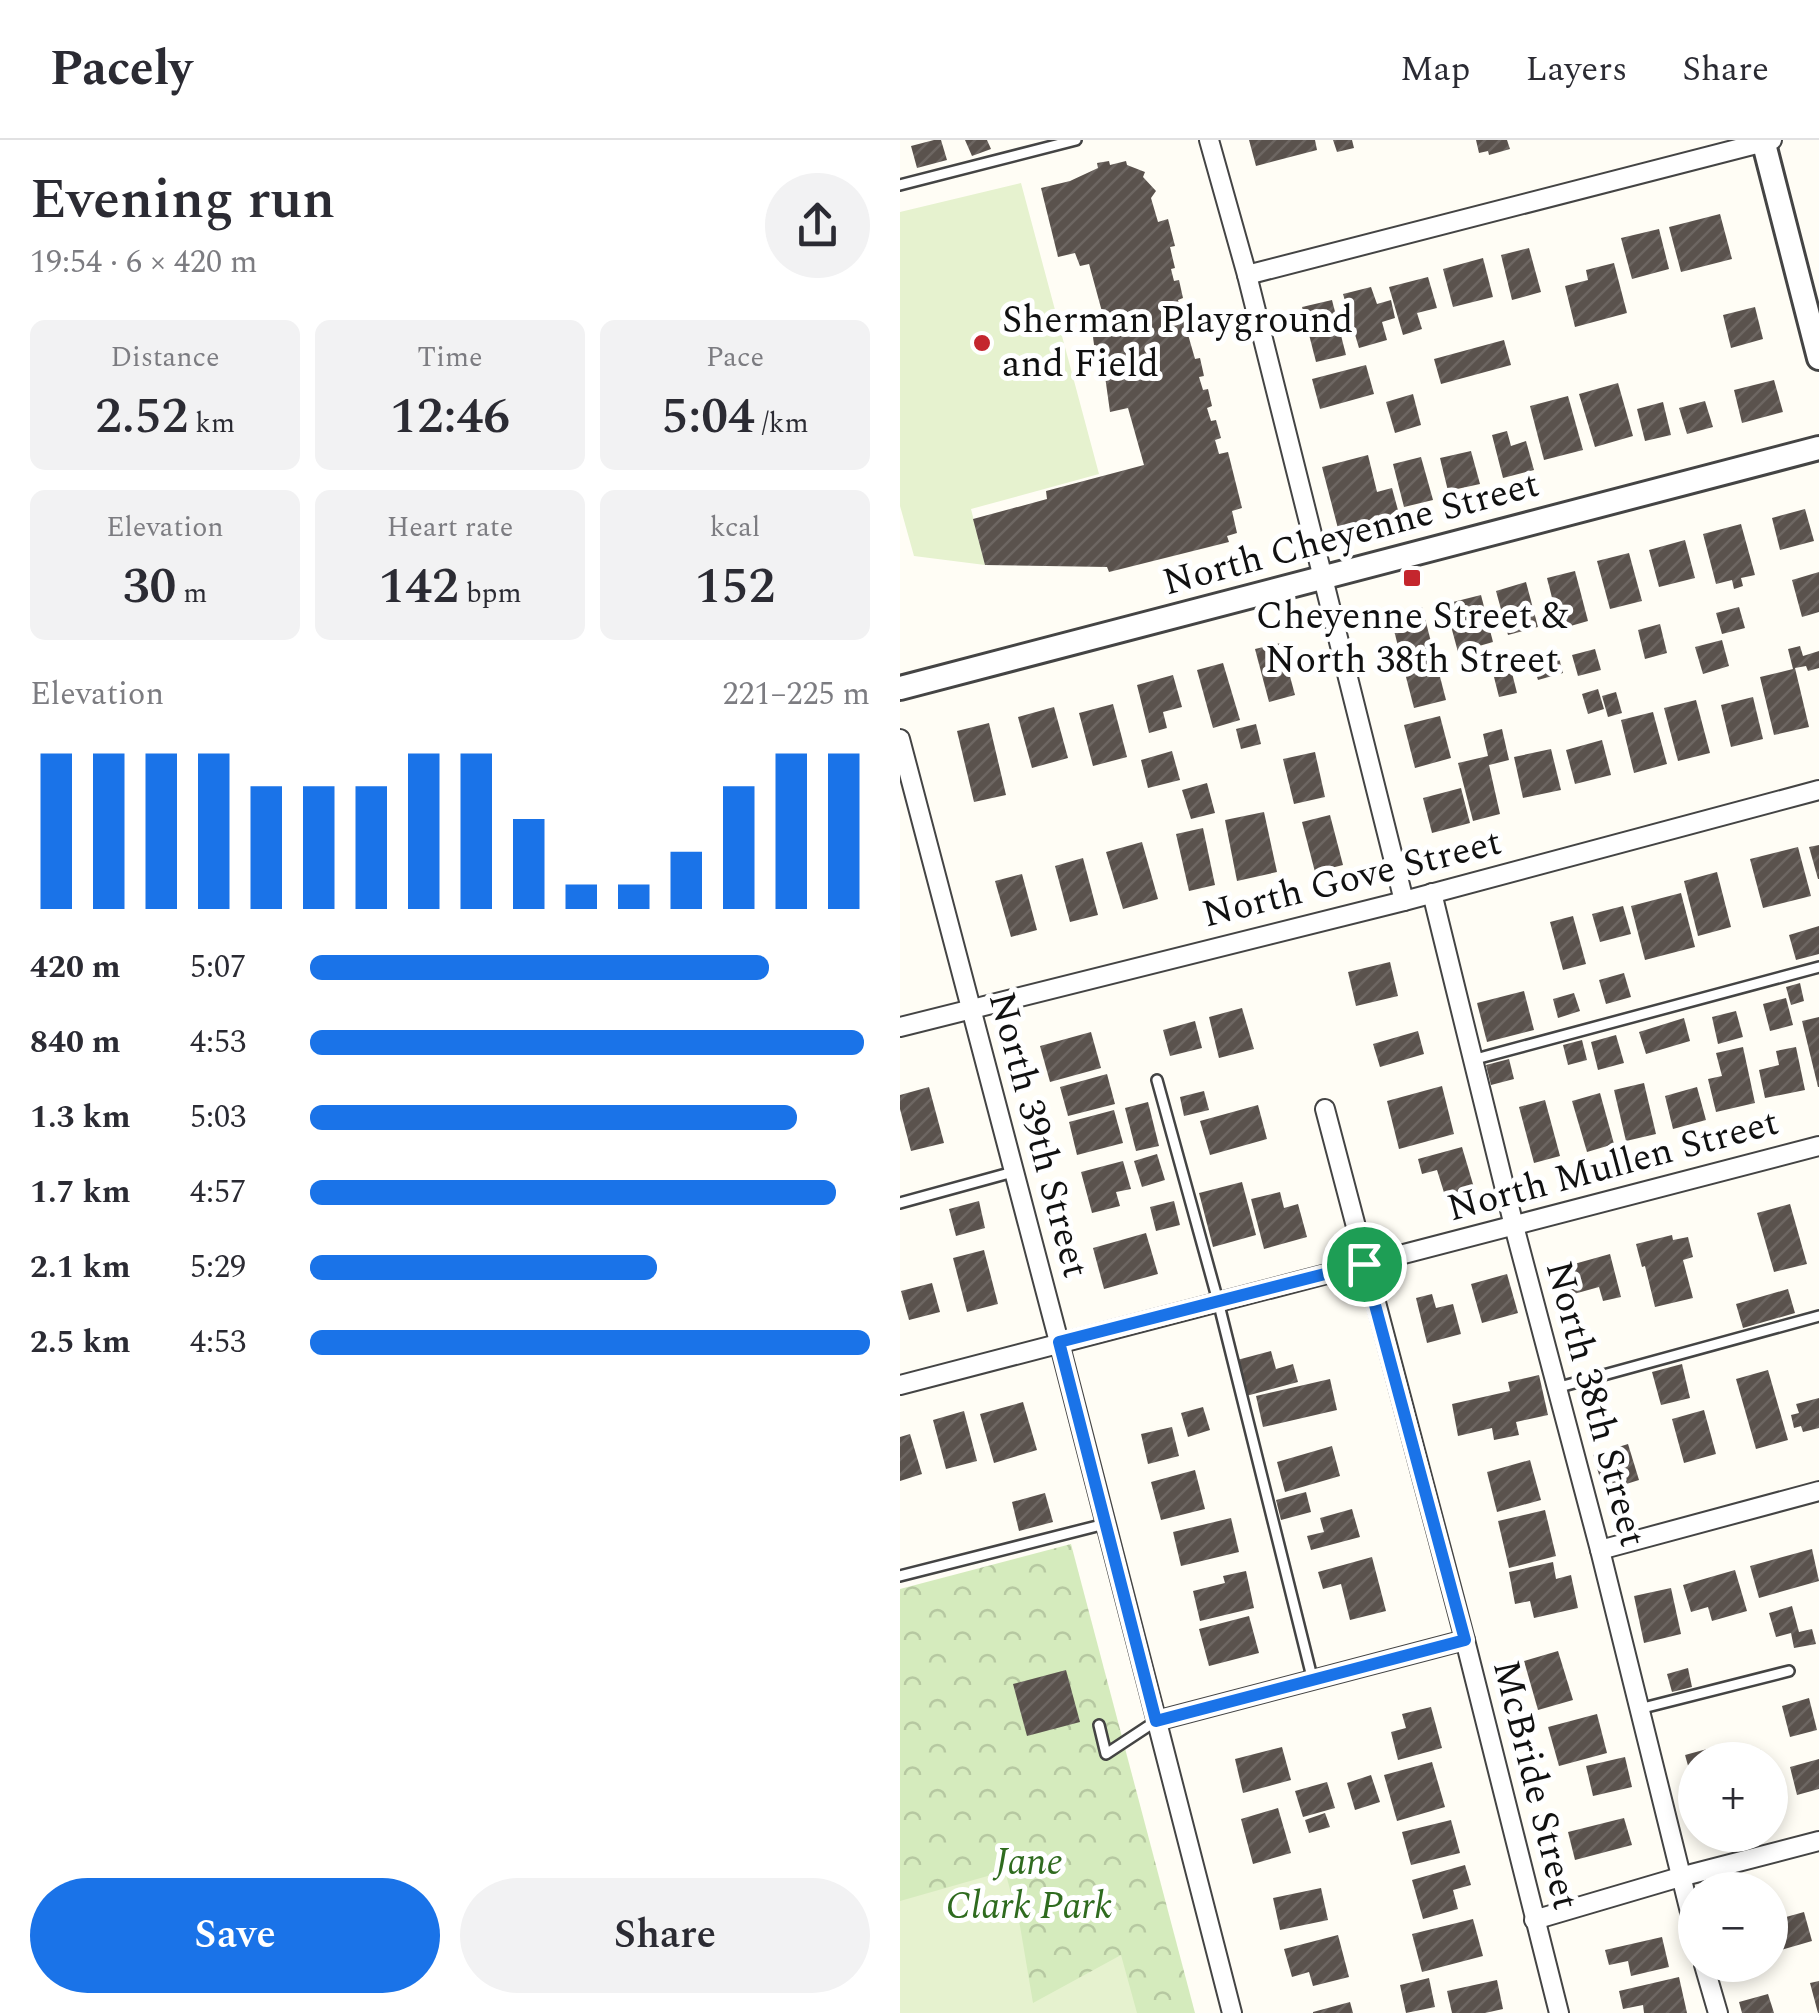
<!DOCTYPE html>
<meta charset="utf-8">
<style>
body{margin:0;font-family:Spectral,serif;background:#f2f2f3;color:#2b2b33;height:100vh;display:flex;flex-direction:column;font-size:38px;white-space:nowrap}
*{box-sizing:border-box;margin:0}
p{font-size:32px;color:#7c7c81}
.icon{flex:none;width:55px;height:55px;fill:none;stroke:currentColor;stroke-width:2;stroke-linecap:round;stroke-linejoin:round}
.map{position:relative;flex:1;overflow:hidden}
.sheet{display:flex;flex-direction:column;background:#fff;width:900px}
.sheet>*{flex:none}
.tools{position:absolute;left:778px;top:1602px;display:grid;gap:20px}
.tools a{display:grid;place-items:center;width:110px;height:110px;border-radius:50%;background:#fff;box-shadow:0 5px 15px #0003;font-size:50px}
.pin{position:absolute;display:grid;place-items:center;width:85px;height:85px;color:#fff;margin:-42px;border:5px solid #fff;border-radius:50%;box-shadow:0 2px 10px #0007}
.round{display:grid;place-items:center;flex:none;width:105px;height:105px;border-radius:52px;background:#f2f2f3}
.overview{display:flex;align-items:center;justify-content:space-between;height:170px;padding:0 30px}
h1{font-size:55px;font-weight:600;line-height:75px}
.figures{display:grid;grid-template-columns:repeat(3,1fr);gap:15px;height:170px;padding:10px 30px}
.figures div{display:grid;align-content:center;border-radius:15px;background:#f2f2f3;text-align:center}
.figures b{font-size:50px;font-weight:600}
.figures small{font-size:28px;font-weight:400}
.figures p{font-size:28px}
.chart{height:280px;padding:20px 30px}
.chart p{display:flex;justify-content:space-between}
.chart svg{width:100%;height:180px;margin-top:10px;stroke:#1a73e8;stroke-width:6}
.action{display:flex;gap:20px;margin-top:auto;padding:20px 30px}
.action a{flex:1;height:115px;border-radius:60px;background:#1a73e8;color:#fff;font-size:40px;font-weight:600;line-height:115px;text-align:center}
.action a+a{background:#f2f2f3;color:#2b2b33}
ul{padding:0 30px;list-style:none;font-size:32px}
li{display:grid;grid-template-columns:160px 120px 1fr;align-items:center;height:75px}
li i{height:25px;border-radius:12px;background:#1a73e8}
header{display:flex;align-items:center;gap:60px;box-sizing:border-box;height:140px;padding:0 50px;background:#fff;border-bottom:2px solid #e1e1e2}
header strong{font-size:48px}
nav{display:flex;gap:55px;margin-inline-start:auto;font-size:35px}
main{display:flex;flex:1;min-height:0}
.map>svg:first-child{display:block}
.park{fill:url(#park-crowns)}
.pitch{fill:#e6f2cf}
.building{fill:url(#building-hatch)}
.lines{fill:none;stroke-linecap:round;stroke-linejoin:round}
.service-casing{stroke:#444;stroke-width:14}
.minor-casing{stroke:#444;stroke-width:22}
.tertiary-casing{stroke:#444;stroke-width:28}
.service{stroke:#fff;stroke-width:9}
.minor{stroke:#fff;stroke-width:18}
.tertiary{stroke:#fff;stroke-width:22}
.route-casing{stroke:#fff;stroke-width:20}
.route{stroke:#1a73e8;stroke-width:12}
.poi-dot{fill:#c4262e;stroke:#fff;stroke-width:4}
.labels{text-anchor:middle;dominant-baseline:central;stroke-width:10;stroke-linejoin:round;paint-order:stroke}
.poi-label{font-size:38px;fill:#111;stroke:#fff;text-anchor:start}
.street-label{font-size:38px;fill:#111;stroke:#fff}
.park-label{font-size:38px;font-style:italic;fill:#2f6b1f;stroke:#fff}
</style>
<header>
<strong>Pacely</strong>
<nav><a>Map</a><a>Layers</a><a>Share</a></nav>
</header>
<main>
<section class="sheet">
<div class="overview"><div><h1>Evening run</h1><p>19:54 · 6 × 420 m</p></div><a class="round"><svg class="icon" aria-label="share" viewBox="0 0 24 24"><path d="M12 15V3M7 8l5-5 5 5M5 13v7h14v-7"/></svg></a></div>
<div class="figures">
<div><p>Distance</p><b>2.52<small> km</small></b></div>
<div><p>Time</p><b>12:46</b></div>
<div><p>Pace</p><b>5:04<small> /km</small></b></div>
</div>
<div class="figures">
<div><p>Elevation</p><b>30<small> m</small></b></div>
<div><p>Heart rate</p><b>142<small> bpm</small></b></div>
<div><p>kcal</p><b>152</b></div>
</div>
<div class="chart"><p><span>Elevation</span>221–225 m</p>
<svg viewBox="0 0 160 44" preserveAspectRatio="none"><path d="M5 44V6M15 44V6M25 44V6M35 44V6M45 44V14M55 44V14M65 44V14M75 44V6M85 44V6M95 44V22M105 44V38M115 44V38M125 44V30M135 44V14M145 44V6M155 44V6"/></svg>
</div>
<ul>
<li><b>420 m</b>5:07<i style="width:82%"></i></li>
<li><b>840 m</b>4:53<i style="width:99%"></i></li>
<li><b>1.3 km</b>5:03<i style="width:87%"></i></li>
<li><b>1.7 km</b>4:57<i style="width:94%"></i></li>
<li><b>2.1 km</b>5:29<i style="width:62%"></i></li>
<li><b>2.5 km</b>4:53<i style="width:100%"></i></li>
</ul>
<div class="action"><a>Save</a><a>Share</a></div>
</section>
<div class="map">
<svg width="919" height="1873" viewBox="0 0 919 1873">
<defs>
<pattern id="park-crowns" width="20" height="18" patternUnits="userSpaceOnUse" patternTransform="scale(2.5)"><rect width="20" height="18" fill="#d5ebbd"/><path d="M2 6a3 3 0 1 1 6 0M12 15a3 3 0 1 1 6 0" fill="none" stroke="#b6c8a1"/></pattern>
<pattern id="building-hatch" width="6" height="6" patternUnits="userSpaceOnUse" patternTransform="scale(2.5)"><rect width="6" height="6" fill="#5a524d"/><path d="M-1 1l2-2M0 6l6-6M5 7l2-2" fill="none" stroke="#6d6662"/></pattern>
</defs>
<rect width="100%" height="100%" fill="#fffdf5"/>
<!-- park -->
<path class="park" d="M171 1404 295 1873H0V1449Z"/>
<!-- pitch -->
<g class="pitch">
<path d="M121 43 199 334 71 369 85 425 14 416 0 366V72Z"/>
<path d="M105 1731 120 1786 133 1863 221 1815 237 1873H0V1761Z"/>
</g>
<!-- building -->
<g class="building">
<path d="M34 0H41L47 20 17 28 11 6Z"/>
<path d="M65 0H87L91 9 72 16Z"/>
<path d="M349 0H415L417 10 356 26Z"/>
<path d="M433 0H452L454 8 437 12Z"/>
<path d="M576 0H607L610 9 589 15 588 11 579 13Z"/>
<path d="M209 21 210 25 226 21 227 25 245 32 243 37 256 51 251 58 258 82 268 79 275 106 270 107 275 128 271 129 274 141 279 140 283 158 278 160 281 172 287 170 292 189 287 191 295 219 300 218 304 236 299 237 303 250 308 249 312 266 307 268 311 281 316 280 321 298 315 300 319 314 328 312 342 368 332 371 337 393 327 396 329 402 209 432 207 427 85 425 73 379 147 359 146 351 244 325 228 268 210 272 204 229 217 225 216 221 197 226 191 183 204 179 189 124 180 126 175 113 158 117 141 48 170 41 198 28 197 23Z"/>
<path d="M820 74 832 119 781 132 769 87Z"/>
<path d="M759 89 769 129 732 139 721 98Z"/>
<path d="M629 108 641 152 612 160 601 115Z"/>
<path d="M583 118 593 157 553 167 543 129Z"/>
<path d="M714 123 727 173 675 187 665 146 688 140 686 130Z"/>
<path d="M528 137 537 168 517 173 522 189 503 195 489 147Z"/>
<path d="M471 147 477 164 491 160 495 178 482 182 487 200 459 208 443 154Z"/>
<path d="M432 160 446 215 416 222 402 167Z"/>
<path d="M855 167 863 199 831 208 823 175Z"/>
<path d="M604 200 611 225 541 244 534 219Z"/>
<path d="M466 225 474 254 420 269 412 239Z"/>
<path d="M874 240 883 272 842 283 834 250Z"/>
<path d="M718 243 733 296 695 307 679 254Z"/>
<path d="M513 254 521 285 495 293 486 262Z"/>
<path d="M668 256 683 310 644 320 630 266Z"/>
<path d="M805 261 813 287 787 294 779 268Z"/>
<path d="M763 262 771 295 745 301 737 269Z"/>
<path d="M607 291 611 306 626 301 634 330 603 338 592 295Z"/>
<path d="M571 311 580 344 548 351 540 318Z"/>
<path d="M468 315 477 352 492 348 502 385 441 400 422 327Z"/>
<path d="M521 317 533 360 504 367 493 324Z"/>
<path d="M905 369 914 401 880 410 872 378Z"/>
<path d="M841 384 855 435 841 438 843 446 834 449 832 440 816 444 803 394Z"/>
<path d="M785 400 795 438 759 447 749 410Z"/>
<path d="M729 413 742 461 710 469 697 421Z"/>
<path d="M675 431 688 481 660 489 647 438Z"/>
<path d="M919 432V472L902 477 892 440Z"/>
<path d="M626 442 638 487 608 495 596 451Z"/>
<path d="M581 455 593 502 558 512 545 464Z"/>
<path d="M522 467 546 560 514 568 490 475Z"/>
<path d="M839 467 845 488 822 494 816 473Z"/>
<path d="M760 484 767 513 745 519 738 490Z"/>
<path d="M822 500 829 526 803 534 795 507Z"/>
<path d="M381 503 395 555 369 562 355 509Z"/>
<path d="M900 506 903 516 919 511V528L908 531 906 526 895 528 909 587 874 595 860 537 893 529 888 509Z"/>
<path d="M695 509 701 530 678 536 672 515Z"/>
<path d="M658 514 663 533 638 540 632 521Z"/>
<path d="M323 523 340 580 313 588 297 530Z"/>
<path d="M612 533 617 553 599 557 594 537Z"/>
<path d="M273 535 282 567 263 572 267 588 249 593 237 545Z"/>
<path d="M698 549 704 569 688 574 682 554Z"/>
<path d="M716 552 722 573 708 577 702 556Z"/>
<path d="M853 557 863 599 831 607 821 565Z"/>
<path d="M796 560 810 613 778 621 764 568Z"/>
<path d="M213 564 227 617 193 626 179 573Z"/>
<path d="M154 567 168 618 132 628 118 577Z"/>
<path d="M753 572 767 624 734 633 721 580Z"/>
<path d="M540 576 551 618 515 628 504 585Z"/>
<path d="M89 583 106 655 74 662 57 591Z"/>
<path d="M356 584 361 604 341 609 336 589Z"/>
<path d="M602 589 609 620 589 625 600 674 573 681 558 623 588 616 583 594Z"/>
<path d="M702 600 711 635 675 644 666 610Z"/>
<path d="M651 609 661 650 623 658 614 617Z"/>
<path d="M272 611 280 640 248 648 241 620Z"/>
<path d="M415 612 425 657 394 664 383 619Z"/>
<path d="M307 643 315 673 291 679 282 650Z"/>
<path d="M561 648 570 683 532 693 523 658Z"/>
<path d="M364 672 377 732 337 741 325 680Z"/>
<path d="M430 675 443 725 415 732 402 682Z"/>
<path d="M303 688 315 745 289 751 276 694Z"/>
<path d="M242 702 258 759 223 769 206 712Z"/>
<path d="M919 705V739H918L909 707Z"/>
<path d="M898 707 911 756 863 768 850 719Z"/>
<path d="M183 718 198 775 170 782 155 726Z"/>
<path d="M817 732 831 787 798 796 784 741Z"/>
<path d="M122 734 137 790 111 797 95 741Z"/>
<path d="M781 753 795 807 745 820 731 766Z"/>
<path d="M723 766 731 794 700 802 692 774Z"/>
<path d="M673 776 686 824 663 830 650 782Z"/>
<path d="M919 786V814L896 820 889 795Z"/>
<path d="M490 822 498 856 456 866 448 832Z"/>
<path d="M724 833 731 857 706 864 699 840Z"/>
<path d="M900 843 904 861 891 865 886 847Z"/>
<path d="M624 851 634 890 587 902 577 863Z"/>
<path d="M674 853 680 871 658 878 653 859Z"/>
<path d="M886 858 893 885 870 891 863 864Z"/>
<path d="M342 868 354 909 319 918 309 877Z"/>
<path d="M836 871 843 897 818 904 812 877Z"/>
<path d="M919 877V947H918L902 881Z"/>
<path d="M784 878 790 901 746 914 739 892Z"/>
<path d="M295 881 302 908 270 916 263 890Z"/>
<path d="M518 891 524 914 480 927 473 904Z"/>
<path d="M191 892 201 928 150 942 140 906Z"/>
<path d="M716 895 724 923 698 930 691 902Z"/>
<path d="M682 900 687 920 668 925 663 905Z"/>
<path d="M843 907 855 963 816 972 808 939 822 936 816 913Z"/>
<path d="M896 907 905 950 865 958 859 930 879 925 876 911Z"/>
<path d="M609 919 614 939 591 945 586 925Z"/>
<path d="M207 934 215 964 168 976 160 947Z"/>
<path d="M744 943 756 994 726 1001 714 950Z"/>
<path d="M542 946 554 994 499 1009 487 961Z"/>
<path d="M29 947 44 1003 11 1011 0 969V955Z"/>
<path d="M797 947 806 980 773 989 765 956Z"/>
<path d="M304 951 309 970 284 976 280 957Z"/>
<path d="M700 953 714 1004 687 1012 672 961Z"/>
<path d="M645 960 660 1016 634 1023 619 967Z"/>
<path d="M248 962 259 1006 236 1011 225 968Z"/>
<path d="M358 965 367 999 310 1015 300 981Z"/>
<path d="M214 970 223 1003 177 1015 169 982Z"/>
<path d="M562 1007 575 1051 546 1059 537 1030 522 1034 518 1019Z"/>
<path d="M257 1014 265 1040 242 1047 234 1021Z"/>
<path d="M223 1021 231 1049 216 1052 220 1066 192 1073 181 1032Z"/>
<path d="M342 1042 356 1095 313 1107 299 1053Z"/>
<path d="M380 1052 384 1068 398 1064 407 1097 364 1109 351 1059Z"/>
<path d="M79 1061 85 1088 56 1096 49 1069Z"/>
<path d="M274 1061 280 1085 256 1091 250 1067Z"/>
<path d="M890 1064 907 1124 874 1132 857 1073Z"/>
<path d="M246 1093 258 1134 204 1149 193 1108Z"/>
<path d="M772 1095 773 1100 788 1097 793 1117 783 1120 793 1158 755 1167 745 1126 742 1127 736 1104Z"/>
<path d="M84 1110 98 1164 67 1172 53 1118Z"/>
<path d="M710 1114 721 1157 703 1161 699 1147 663 1157 656 1129Z"/>
<path d="M607 1134 618 1173 582 1183 571 1144Z"/>
<path d="M32 1143 40 1172 9 1180 1 1151Z"/>
<path d="M888 1149 895 1173 843 1188 836 1164Z"/>
<path d="M532 1154 536 1168 553 1164 561 1194 527 1203 516 1158Z"/>
<path d="M371 1211 376 1229 393 1224 398 1242 346 1256 337 1220Z"/>
<path d="M782 1224 790 1258 761 1265 752 1232Z"/>
<path d="M868 1230 888 1300 856 1309 836 1239Z"/>
<path d="M639 1235 648 1275 616 1282 619 1295 594 1300 592 1288 558 1296 552 1264 610 1251 608 1242Z"/>
<path d="M430 1239 437 1270 363 1287 356 1256Z"/>
<path d="M919 1258V1288L903 1292 901 1286 894 1288 891 1275 899 1273 896 1264Z"/>
<path d="M123 1262 137 1310 94 1323 80 1274Z"/>
<path d="M303 1267 310 1290 288 1297 281 1273Z"/>
<path d="M804 1270 816 1314 784 1323 772 1279Z"/>
<path d="M64 1271 77 1321 46 1329 33 1280Z"/>
<path d="M272 1287 279 1316 248 1324 241 1294Z"/>
<path d="M10 1294 22 1334 0 1341V1297Z"/>
<path d="M728 1304 739 1340 704 1351 693 1315Z"/>
<path d="M432 1306 440 1336 385 1352 377 1322Z"/>
<path d="M630 1320 641 1360 597 1372 587 1332Z"/>
<path d="M295 1330 305 1369 261 1380 251 1342Z"/>
<path d="M406 1352 411 1372 381 1380 376 1360Z"/>
<path d="M145 1353 153 1382 119 1391 112 1362Z"/>
<path d="M452 1369 460 1397 411 1410 407 1396 424 1392 420 1378Z"/>
<path d="M645 1370 656 1416 609 1428 598 1381Z"/>
<path d="M331 1378 339 1412 281 1426 273 1392Z"/>
<path d="M912 1409 919 1441 859 1458 850 1426Z"/>
<path d="M472 1417 486 1471 450 1480 441 1444 423 1449 418 1432Z"/>
<path d="M653 1422 656 1439 671 1435 678 1468 634 1478 630 1461 615 1464 609 1432Z"/>
<path d="M835 1430 847 1471 812 1481 808 1467 791 1472 783 1445Z"/>
<path d="M346 1431 354 1468 300 1481 293 1451 325 1443 323 1436Z"/>
<path d="M771 1448 781 1494 744 1503 734 1456Z"/>
<path d="M892 1466 899 1492 912 1489 916 1504 894 1508 891 1493 876 1497 869 1473Z"/>
<path d="M349 1476 359 1513 309 1526 299 1489Z"/>
<path d="M658 1511 673 1560 638 1570 624 1521Z"/>
<path d="M788 1528 792 1547 772 1552 767 1534Z"/>
<path d="M166 1530 180 1582 127 1596 113 1544Z"/>
<path d="M909 1558 917 1590 890 1597 882 1566Z"/>
<path d="M531 1567 542 1608 498 1620 491 1592 506 1588 502 1574Z"/>
<path d="M697 1574 707 1613 659 1626 648 1587Z"/>
<path d="M818 1606 822 1620H795L794 1647 785 1615Z"/>
<path d="M382 1607 391 1640 343 1653 335 1619Z"/>
<path d="M860 1609 863 1620H831L830 1616Z"/>
<path d="M725 1617 732 1647 693 1656 686 1626Z"/>
<path d="M919 1619V1649L897 1655 890 1627Z"/>
<path d="M532 1622 545 1667 497 1681 484 1635Z"/>
<path d="M471 1635 480 1662 455 1670 447 1643Z"/>
<path d="M427 1642 435 1668 403 1677 395 1651Z"/>
<path d="M378 1668 391 1713 353 1724 341 1679Z"/>
<path d="M425 1673 430 1687 409 1693 405 1680Z"/>
<path d="M724 1678 732 1705 675 1720 668 1692Z"/>
<path d="M551 1680 560 1713 511 1725 502 1692Z"/>
<path d="M565 1725 571 1745 553 1750 558 1769 523 1779 512 1740Z"/>
<path d="M421 1748 428 1780 380 1790 373 1758Z"/>
<path d="M904 1772 912 1801 881 1810 872 1781Z"/>
<path d="M573 1779 583 1816 522 1832 512 1794Z"/>
<path d="M438 1795 449 1837 413 1846 409 1832 392 1837 384 1809Z"/>
<path d="M762 1797 769 1827 731 1836 728 1821 709 1825 705 1810Z"/>
<path d="M833 1825H865V1826L836 1834Z"/>
<path d="M779 1837 787 1873H744L743 1865 723 1869 719 1851Z"/>
<path d="M529 1838 535 1867 506 1873 500 1845Z"/>
<path d="M597 1840 603 1869 585 1873H552L547 1851Z"/>
<path d="M919 1841V1873H918L910 1843Z"/>
<path d="M868 1854 874 1873H842L839 1862Z"/>
<path d="M450 1862 453 1873H413V1872Z"/>
</g>
<g class="lines">
<!-- service casing -->
<g class="service-casing">
<g id="service">
<path d="M0 45 176 0"/>
<path d="M572 920 919 827"/>
<path d="M257 940 318 1161 413 1541"/>
<path d="M0 1063 113 1032"/>
<path d="M656 1248 919 1176"/>
<path d="M0 1436 205 1384"/>
<path d="M739 1569 889 1531"/>
<path d="M199 1585 206 1614 256 1581"/>
</g>
</g>
<!-- minor casing -->
<g class="minor-casing">
<g id="minor">
<path d="M309 0 347 135 504 761"/>
<path d="M347 135 872 0"/>
<path d="M0 599 159 1202 332 1873"/>
<path d="M532 753 614 1086 700 1410 795 1792"/>
<path d="M0 887 504 761 919 650"/>
<path d="M425 969 565 1500 659 1873"/>
<path d="M0 1245 919 1006"/>
<path d="M700 1410 919 1351"/>
<path d="M256 1581 565 1500"/>
<path d="M634 1780 780 1737 919 1701"/>
<path d="M804 1825 818 1873"/>
</g>
</g>
<!-- tertiary casing -->
<g class="tertiary-casing">
<g id="tertiary">
<path d="M863 0 919 218"/>
<path d="M0 548 919 308"/>
</g>
</g>
<!-- service -->
<use href="#service" class="service"/>
<!-- minor -->
<use href="#minor" class="minor"/>
<!-- tertiary -->
<use href="#tertiary" class="tertiary"/>
</g>
<g class="lines">
<!-- route casing -->
<g class="route-casing">
<path id="route" d="M464 1124 565 1500 256 1581 159 1202Z"/>
</g>
<!-- route -->
<use href="#route" class="route"/>
</g>
<!-- markers -->
<g class="poi-dot">
<circle cx="82" cy="203" r="10"/>
<rect x="502" y="428" width="20" height="20" rx="5"/>
</g>
<g class="labels">
<!-- poi labels -->
<g class="poi-label">
<text x="102" y="181">Sherman Playground<tspan x="102" dy="44">and Field</tspan></text>
<text x="512" y="477" text-anchor="middle">Cheyenne Street &amp;<tspan x="512" dy="44">North 38th Street</tspan></text>
</g>
<!-- street labels -->
<g class="street-label">
<text transform="translate(451 394) rotate(-15)">North Cheyenne Street</text>
<text transform="translate(452 739) rotate(-14)">North Gove Street</text>
<text transform="translate(138 995) rotate(75)">North 39th Street</text>
<text transform="translate(713 1026) rotate(-15)">North Mullen Street</text>
<text transform="translate(695 1264) rotate(75)">North 38th Street</text>
<text transform="translate(635 1645) rotate(76)">McBride Street</text>
</g>
<!-- park labels -->
<g class="park-label">
<text x="129" y="1723">Jane<tspan x="129" dy="44">Clark Park</tspan></text>
</g>
</g>
</svg>
<div class="tools">
<a>+</a>
<a>−</a>
</div>
<div class="pin" style="left:464px;top:1124px;background:#1e9e55"><svg class="icon" aria-label="arrive" viewBox="0 0 24 24"><path d="M6 21V4h12l-3 4 3 4H6"/></svg></div>
</div>
</main>
